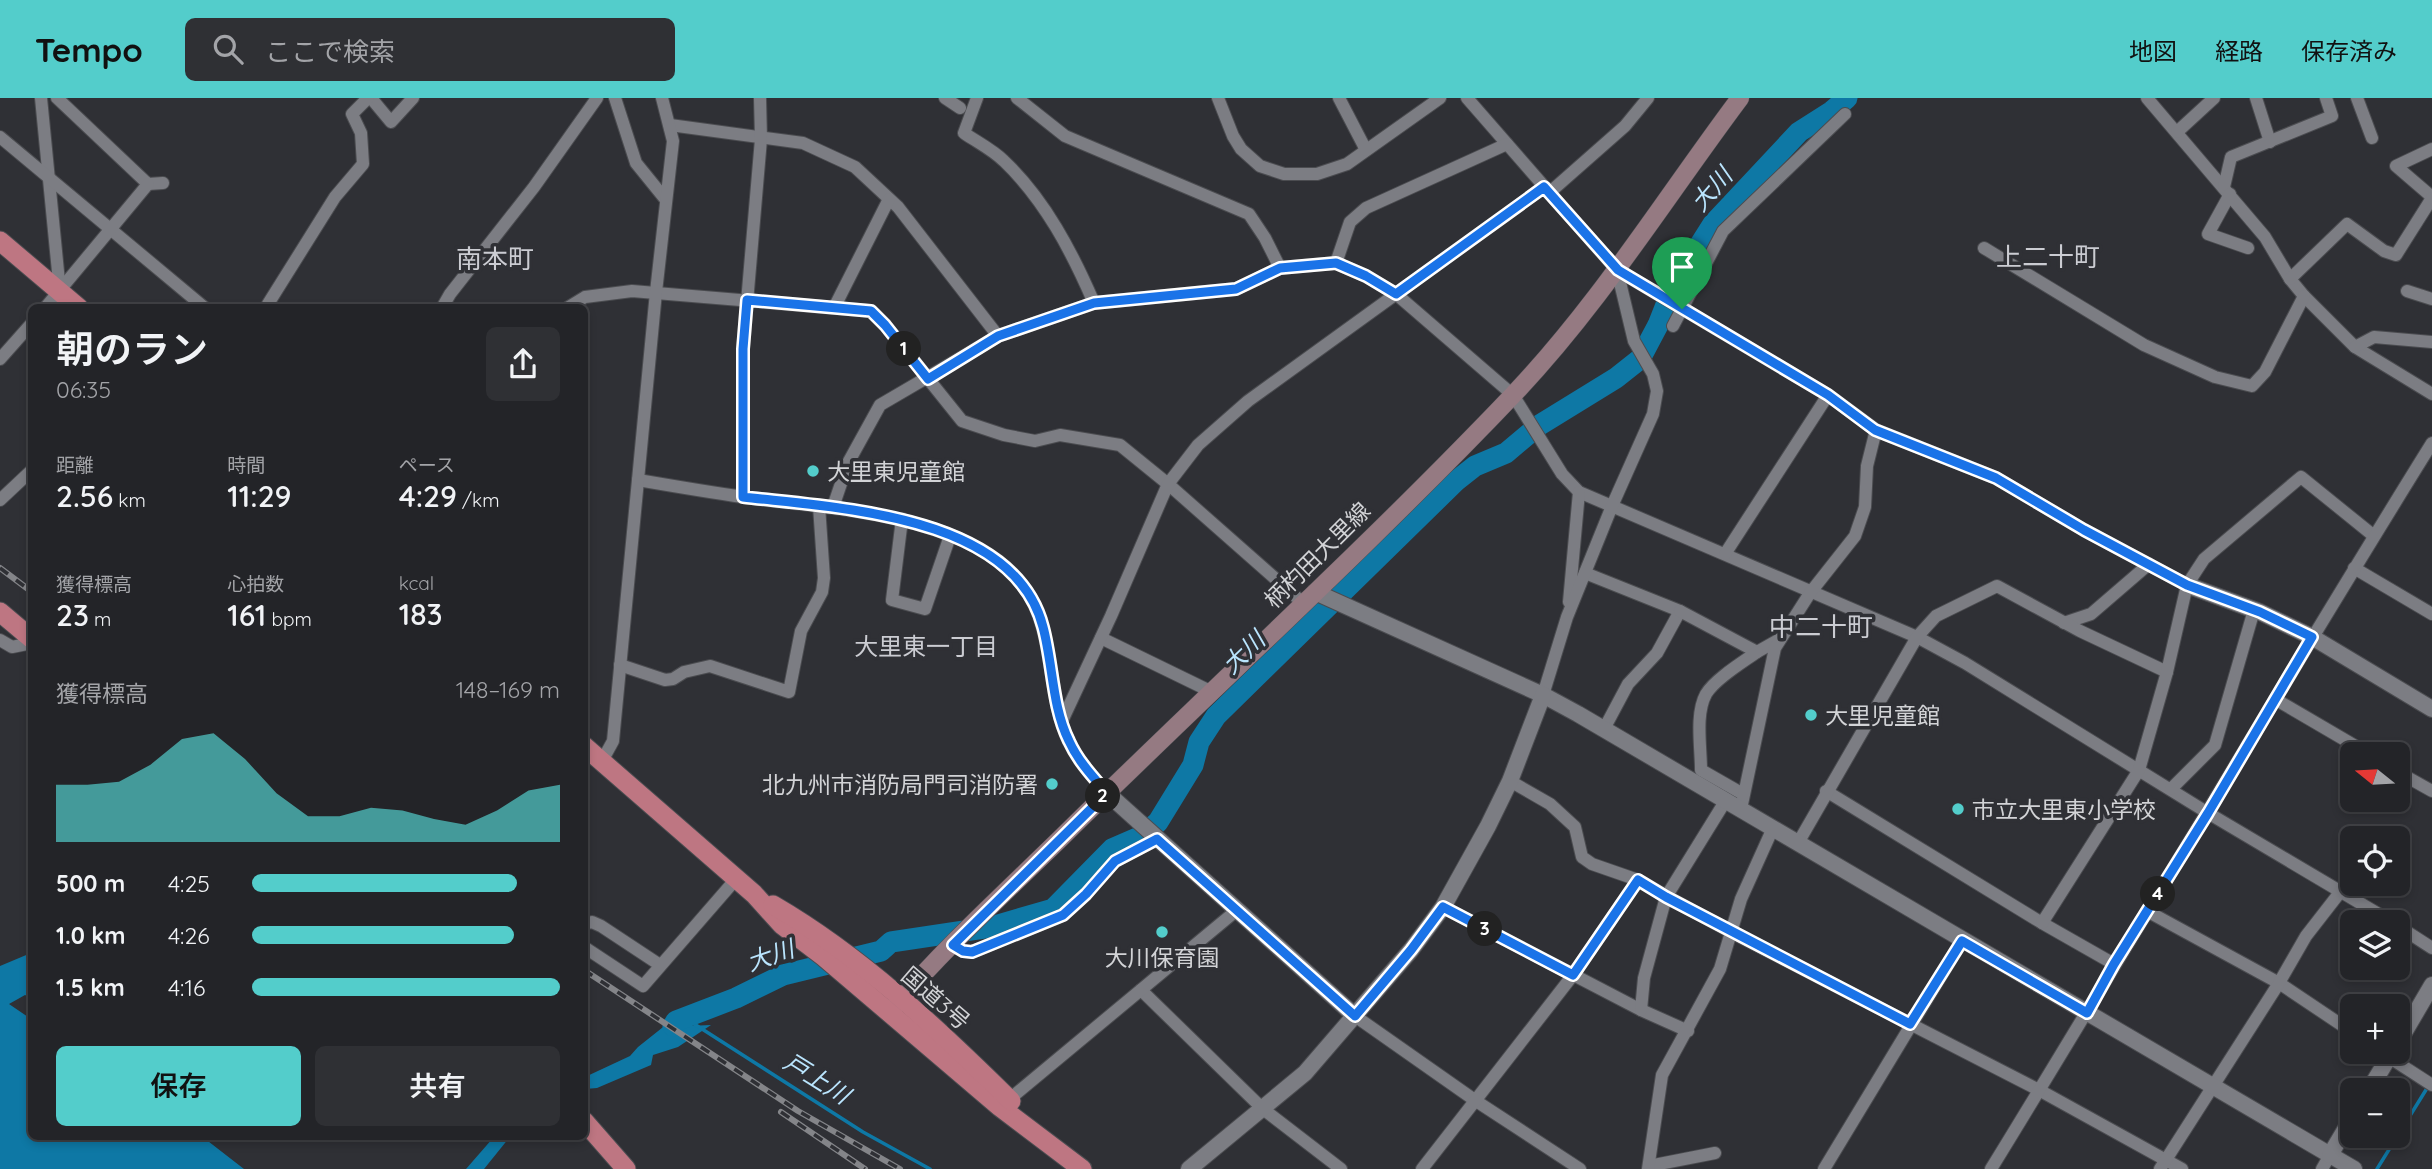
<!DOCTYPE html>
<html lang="ja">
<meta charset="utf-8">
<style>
body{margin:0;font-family:Quicksand,"Noto Sans JP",sans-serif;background:#2f3034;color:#f1f3f6;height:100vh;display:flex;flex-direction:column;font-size:26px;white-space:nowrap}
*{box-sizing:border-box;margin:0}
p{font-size:23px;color:#a3a4a8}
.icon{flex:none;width:38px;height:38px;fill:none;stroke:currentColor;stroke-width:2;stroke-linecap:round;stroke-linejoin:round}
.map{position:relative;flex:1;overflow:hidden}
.panel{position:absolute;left:28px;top:206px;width:560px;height:836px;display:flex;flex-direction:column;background:#232428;border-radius:10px;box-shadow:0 4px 10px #0003,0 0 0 2px #404145}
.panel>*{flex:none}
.needle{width:46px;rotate:288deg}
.buttons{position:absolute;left:2340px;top:644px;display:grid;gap:14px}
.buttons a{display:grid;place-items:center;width:70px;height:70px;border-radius:10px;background:#232428;box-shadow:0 4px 10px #0003,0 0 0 2px #404145;font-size:35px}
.pin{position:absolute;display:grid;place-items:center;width:60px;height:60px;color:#fff;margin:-72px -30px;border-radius:50% 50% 50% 0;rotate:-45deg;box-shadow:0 0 7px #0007}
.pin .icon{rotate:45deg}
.km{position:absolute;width:35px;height:35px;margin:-18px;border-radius:50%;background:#222;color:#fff;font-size:19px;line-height:35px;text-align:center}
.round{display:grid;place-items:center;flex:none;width:74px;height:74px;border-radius:10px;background:#2f3034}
.summary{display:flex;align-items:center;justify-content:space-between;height:119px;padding:0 28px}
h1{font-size:38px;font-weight:600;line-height:52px}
.stats{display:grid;grid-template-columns:repeat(3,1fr);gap:10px;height:119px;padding:7px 28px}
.stats div{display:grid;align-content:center}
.stats b{font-size:30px;font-weight:600}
.stats small{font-size:19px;font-weight:400}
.stats p{font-size:19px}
.chart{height:196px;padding:14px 28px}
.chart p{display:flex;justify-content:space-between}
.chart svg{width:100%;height:126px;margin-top:7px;fill:#53cdcb;opacity:.7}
.cta{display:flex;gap:14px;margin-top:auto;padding:14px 28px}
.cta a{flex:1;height:80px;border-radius:10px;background:#53cdcb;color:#111;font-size:28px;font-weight:600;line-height:80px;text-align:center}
.cta a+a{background:#2f3034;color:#f1f3f6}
ul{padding:0 28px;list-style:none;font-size:23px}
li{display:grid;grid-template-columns:112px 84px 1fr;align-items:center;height:52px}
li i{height:18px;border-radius:9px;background:#53cdcb}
header{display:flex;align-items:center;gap:42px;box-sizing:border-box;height:98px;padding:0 35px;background:#53cdcb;color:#111}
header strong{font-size:33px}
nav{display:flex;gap:38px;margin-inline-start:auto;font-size:24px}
.search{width:490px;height:63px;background:#2f3034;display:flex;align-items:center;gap:18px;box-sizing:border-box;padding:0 24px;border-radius:10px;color:#a3a4a8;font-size:26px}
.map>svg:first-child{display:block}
.water{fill:#0e78a5}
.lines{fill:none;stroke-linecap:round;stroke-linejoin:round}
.stream{stroke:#0e78a5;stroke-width:3.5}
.river{stroke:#0e78a5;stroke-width:21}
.minor-casing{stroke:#4b4c50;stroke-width:14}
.tertiary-casing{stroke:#4b4c50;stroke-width:18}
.secondary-casing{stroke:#4b4c50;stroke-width:19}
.trunk-casing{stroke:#4b4c50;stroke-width:21}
.minor{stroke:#7c7d83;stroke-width:12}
.tertiary{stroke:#7c7d83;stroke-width:16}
.secondary{stroke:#957a82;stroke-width:18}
.trunk{stroke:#be7682;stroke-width:19}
.rail-casing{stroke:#848589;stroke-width:6}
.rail{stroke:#2f3035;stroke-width:3.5;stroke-dasharray:10;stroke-linecap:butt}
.route-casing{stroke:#fff;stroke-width:14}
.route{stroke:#1a73e8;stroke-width:9}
.poi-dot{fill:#53cdcb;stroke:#2f3035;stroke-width:2.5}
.labels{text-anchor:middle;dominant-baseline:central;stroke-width:7;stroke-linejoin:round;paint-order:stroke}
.poi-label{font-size:23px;fill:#d2d3d6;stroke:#2f3035;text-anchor:start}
.street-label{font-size:23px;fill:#d2d3d6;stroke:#2f3035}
.water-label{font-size:24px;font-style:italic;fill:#bae5fe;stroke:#2f3035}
.neighbourhood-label{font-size:24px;fill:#cbccd2;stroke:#2f3035}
.quarter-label{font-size:26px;fill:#cbccd2;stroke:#2f3035}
</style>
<header>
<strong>Tempo</strong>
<div class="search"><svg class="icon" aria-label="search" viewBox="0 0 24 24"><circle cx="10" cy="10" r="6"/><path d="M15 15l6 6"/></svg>ここで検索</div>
<nav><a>地図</a><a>経路</a><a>保存済み</a></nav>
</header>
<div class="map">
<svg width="2432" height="1071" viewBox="0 0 2432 1071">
<rect width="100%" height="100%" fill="#2f3035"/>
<!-- water -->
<g class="water">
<path d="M31 855V900L25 897 9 906 31 921 32 1040H204L244 1071H0V868Z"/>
<path d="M722 895 694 918 688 928 711 927 678 949 653 957 651 967 597 990 585 991V979L630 958 638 949 677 918Z"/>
<path d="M493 1040H509L484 1071H466Z"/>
</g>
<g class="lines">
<!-- stream -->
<g class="stream">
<path d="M688 922 863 1034 930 1071"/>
<path d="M2377 1071 2429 987"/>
</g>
<!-- river -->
<path class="river" d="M673 928 676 923 736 900 783 877 881 853 891 844 991 829 1053 811 1112 751 1142 738 1158 724 1193 667 1199 644 1216 618 1456 383 1475 368 1506 355 1538 328 1616 280 1640 261 1658 227 1673 189 1713 126 1799 34 1832 13 1847 0"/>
<!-- minor casing -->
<g class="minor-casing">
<g id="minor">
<path d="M41 0 60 194"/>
<path d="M57 0 148 86 163 85"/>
<path d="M371 0 391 24 413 0"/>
<path d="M615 0 636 65 666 102"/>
<path d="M945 0 960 10"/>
<path d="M977 0 964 35C977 44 993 52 1004 63 1045 102 1072 154 1094 205"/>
<path d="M1017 0 1065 38 1249 116 1265 140 1280 170"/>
<path d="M1218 0 1233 38 1241 51 1260 68 1284 76H1317L1347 66 1440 0"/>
<path d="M1339 0 1366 52"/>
<path d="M1467 0 1617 172 1828 297 1876 332 1996 380 2084 432 2187 487"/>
<path d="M2147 0 2265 139 2290 181 2304 198 2355 249 2432 296"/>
<path d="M2256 0 2270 44"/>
<path d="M2357 0 2372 40"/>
<path d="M670 27 803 45 855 69 898 109 998 238"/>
<path d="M2177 34 2214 0"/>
<path d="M0 39 205 210"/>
<path d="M2432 51 2396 68 2432 99"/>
<path d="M2224 89 2231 59 2332 18 2326 0"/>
<path d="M1549 95 1625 28 1648 0"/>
<path d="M2230 96 2208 136 2248 150"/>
<path d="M1984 150 2144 247 2215 279 2252 288 2265 274 2304 198"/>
<path d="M1336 165 1350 124 1366 110 1507 46"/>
<path d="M2290 181 2347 126 2384 153 2396 157 2432 100"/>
<path d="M2407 193 2432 201"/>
<path d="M45 210 148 86"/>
<path d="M269 210 268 206 335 99 363 66 361 35 352 16 368 0"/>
<path d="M442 210 450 196 534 89 597 0"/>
<path d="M567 210 585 199 632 193 871 213 885 227 962 323 1004 337 1035 343 1060 337 1120 347 1168 386 1303 505"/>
<path d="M834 210 889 101"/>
<path d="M1673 228 1723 133 1845 16"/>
<path d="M2355 249 2374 239 2432 244"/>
<path d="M0 261 32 225"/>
<path d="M638 382C673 388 708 394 743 399 828 411 992 415 1034 506 1054 549 1049 602 1069 644 1078 663 1093 679 1107 695"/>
<path d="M743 399V251L761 41 760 0"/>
<path d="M0 402 32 372"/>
<path d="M833 409 848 365 880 307 998 238 1094 205 1236 191 1280 170 1336 165 1366 178 1396 196 1513 297 1562 376 1579 394 1917 539 1965 565 2208 715 2392 824"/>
<path d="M902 421 892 502 925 511 950 438"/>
<path d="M1725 456 1828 297"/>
<path d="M2354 470 2432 516"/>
<path d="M1585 475 1680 513 1657 555 1628 586 1604 631"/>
<path d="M1569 504 1579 394"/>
<path d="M1680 513 1757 554 1780 541"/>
<path d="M2064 525 2091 516 2149 466"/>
<path d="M1101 540 1212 594"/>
<path d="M0 542 12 549 32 545"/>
<path d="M620 567 665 582 673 581 684 574 710 568 789 594 801 533 822 494 824 480 819 408"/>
<path d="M1543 597 1567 519 1612 408 1653 316 1657 293 1653 276 1634 243 1617 172"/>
<path d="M2275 601 2369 656"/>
<path d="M1062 623 1111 518 1168 386 1198 347 1248 303 1544 89"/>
<path d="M602 663 613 643 656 194 673 43 662 0"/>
<path d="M2398 674 2432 693"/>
<path d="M1510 683 1550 706 1575 729 1582 759 1592 766 1638 782 1729 833 2039 992 2182 1071"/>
<path d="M2171 691 2215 647 2254 512"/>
<path d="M1826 693 2042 825 2114 866"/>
<path d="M1743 696 1701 672C1701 649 1695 616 1706 596 1715 581 1743 564 1757 554"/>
<path d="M1741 711 1775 550 1810 495 1855 438 1865 409 1867 368 1876 332"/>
<path d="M1798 745 1917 539 1936 518 1997 488 2080 533 2167 574"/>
<path d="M1443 809 1641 912 1688 933"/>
<path d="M2147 813 2279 885 2352 934"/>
<path d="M2042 825 2139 672 2167 574 2187 487 2204 461 2301 379 2374 438"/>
<path d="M584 826 592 824 601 828 660 867"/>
<path d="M2398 828 2432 850"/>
<path d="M953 847 963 853 972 854 1063 817 1086 796 1115 763 1157 741"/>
<path d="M584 849 643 888 736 781"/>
<path d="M1141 892 1263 1011 1341 1071"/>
<path d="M1641 912 1644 880 1666 799 1726 702"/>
<path d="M1355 918 1476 1003 1580 1071"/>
<path d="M2381 954 2432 987"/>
<path d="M1006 1004 1237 812"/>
<path d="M1649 1068 1715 1055"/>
<path d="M1422 1071 1573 877 1638 782"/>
<path d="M1648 1071 1662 977 1720 871 1741 801 1773 730"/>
<path d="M1824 1071 1962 843"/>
<path d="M1991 1071C2139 830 2282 586 2432 345"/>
<path d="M2160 1071 2279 885 2306 838 2341 793"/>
<path d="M2322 1071 2330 1057"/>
</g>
</g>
<!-- tertiary casing -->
<g class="tertiary-casing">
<g id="tertiary">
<path d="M2187 487 2260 514 2312 539 2432 611"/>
<path d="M1315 494 1543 597 1578 616 2354 1071"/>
<path d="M1107 695 1355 918"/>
<path d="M2398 945 2432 887"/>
<path d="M2369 992 2392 954"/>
<path d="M2330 1057 2352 1020"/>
<path d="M1189 1071 1305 975 1411 852 1443 809 1488 728 1510 683 1543 597"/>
</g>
</g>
<!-- secondary casing -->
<g class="secondary-casing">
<path id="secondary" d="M893 910C946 848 1007 793 1065 736 1213 590 1368 449 1512 298 1599 207 1665 100 1740 0"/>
</g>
<!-- trunk casing -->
<g class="trunk-casing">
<g id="trunk">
<path d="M0 143 79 210"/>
<path d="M0 514 32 541"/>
<path d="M584 648 754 796 782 827 824 859 1000 1009 1082 1071"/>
<path d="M773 807C861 858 938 931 1011 1003"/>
<path d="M584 1023 626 1071"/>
</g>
</g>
<!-- minor -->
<use href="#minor" class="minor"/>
<!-- tertiary -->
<use href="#tertiary" class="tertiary"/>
<!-- secondary -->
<use href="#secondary" class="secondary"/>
<!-- trunk -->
<use href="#trunk" class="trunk"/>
<!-- rail casing -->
<g class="rail-casing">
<g id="rail">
<path d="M0 470 32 494"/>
<path d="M584 872 798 1013 900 1071"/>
<path d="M781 1014 865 1071"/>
</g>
</g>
<!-- rail -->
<use href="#rail" class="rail"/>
</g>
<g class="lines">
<!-- route casing -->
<g class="route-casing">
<path id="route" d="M1544 89 1618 172 1828 297 1875 332 1996 380 2084 432 2187 487 2260 514 2312 539 2208 715 2114 866 2087 915 1962 843 1910 926 1666 799 1638 782 1573 877 1443 809 1411 852 1355 918 1157 741 1115 763 1086 796 1063 817 972 854 963 853 953 847 1107 695C1093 679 1078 663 1069 643 1052 609 1053 566 1043 529 1014 416 837 410 743 399V251L747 202 871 213 885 227 928 281 998 238 1094 205 1236 191 1280 170 1336 165 1366 178 1396 196Z"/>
</g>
<!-- route -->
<use href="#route" class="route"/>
</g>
<!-- markers -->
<g class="poi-dot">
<circle cx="813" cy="373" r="7"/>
<circle cx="1811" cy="617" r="7"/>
<circle cx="1052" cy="686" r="7"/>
<circle cx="1958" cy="711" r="7"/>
<circle cx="1162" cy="834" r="7"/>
</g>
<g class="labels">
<!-- poi labels -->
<g class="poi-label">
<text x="827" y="373">大里東児童館</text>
<text x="1825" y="617">大里児童館</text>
<text x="1038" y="686" text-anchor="end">北九州市消防局門司消防署</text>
<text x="1972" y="711">市立大里東小学校</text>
<text x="1162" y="859" text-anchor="middle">大川保育園</text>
</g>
<!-- street labels -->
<g class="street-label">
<text transform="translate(1317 457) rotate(-45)">柄杓田大里線</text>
<text transform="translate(936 900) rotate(41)">国道3号</text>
</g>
<!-- water labels -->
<g class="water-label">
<text transform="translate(1711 91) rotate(-49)">大川</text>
<text transform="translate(1243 554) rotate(-44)">大川</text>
<text transform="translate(770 857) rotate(-19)">大川</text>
<text transform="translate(817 980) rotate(32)">戸上川</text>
</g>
<!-- neighbourhood labels -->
<g class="neighbourhood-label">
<text x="926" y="548">大里東一丁目</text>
</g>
<!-- quarter labels -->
<g class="quarter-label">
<text x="2048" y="158">上二十町</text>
<text x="495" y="160">南本町</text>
<text x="1821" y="528">中二十町</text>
</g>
</g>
</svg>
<div class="buttons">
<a><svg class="needle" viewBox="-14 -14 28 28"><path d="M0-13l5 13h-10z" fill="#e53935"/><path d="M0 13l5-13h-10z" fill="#a3a4a8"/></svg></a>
<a><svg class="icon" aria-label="locate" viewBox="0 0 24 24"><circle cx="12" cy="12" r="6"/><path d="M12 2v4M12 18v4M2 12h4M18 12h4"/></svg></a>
<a><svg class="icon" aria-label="layers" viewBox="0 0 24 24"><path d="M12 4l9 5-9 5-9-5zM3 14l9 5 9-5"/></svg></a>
<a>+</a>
<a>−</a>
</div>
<div class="pin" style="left:1682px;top:211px;background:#1e9e55"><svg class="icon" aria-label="arrive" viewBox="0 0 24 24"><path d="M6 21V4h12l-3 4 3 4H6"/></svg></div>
<b class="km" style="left:904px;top:251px">1</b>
<b class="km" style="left:1103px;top:698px">2</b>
<b class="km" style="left:1485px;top:831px">3</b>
<b class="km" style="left:2158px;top:796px">4</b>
<section class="panel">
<div class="summary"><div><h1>朝のラン</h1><p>06:35</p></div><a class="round"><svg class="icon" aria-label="share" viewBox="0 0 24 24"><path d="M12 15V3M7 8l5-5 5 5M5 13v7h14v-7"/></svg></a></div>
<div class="stats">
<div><p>距離</p><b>2.56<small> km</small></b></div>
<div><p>時間</p><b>11:29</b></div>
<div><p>ペース</p><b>4:29<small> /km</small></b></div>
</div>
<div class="stats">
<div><p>獲得標高</p><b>23<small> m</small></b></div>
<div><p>心拍数</p><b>161<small> bpm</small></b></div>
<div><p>kcal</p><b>183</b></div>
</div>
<div class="chart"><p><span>獲得標高</span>148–169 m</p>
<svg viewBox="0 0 160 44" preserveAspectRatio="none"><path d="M0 44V24L10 24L20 23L30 17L40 8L50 6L60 15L70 27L80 35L90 35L100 32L110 33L120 36L130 38L140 33L150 26L160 24V44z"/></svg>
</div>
<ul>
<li><b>500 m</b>4:25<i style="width:86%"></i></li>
<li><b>1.0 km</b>4:26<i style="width:85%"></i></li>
<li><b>1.5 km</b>4:16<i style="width:100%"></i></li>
</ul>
<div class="cta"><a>保存</a><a>共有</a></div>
</section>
</div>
